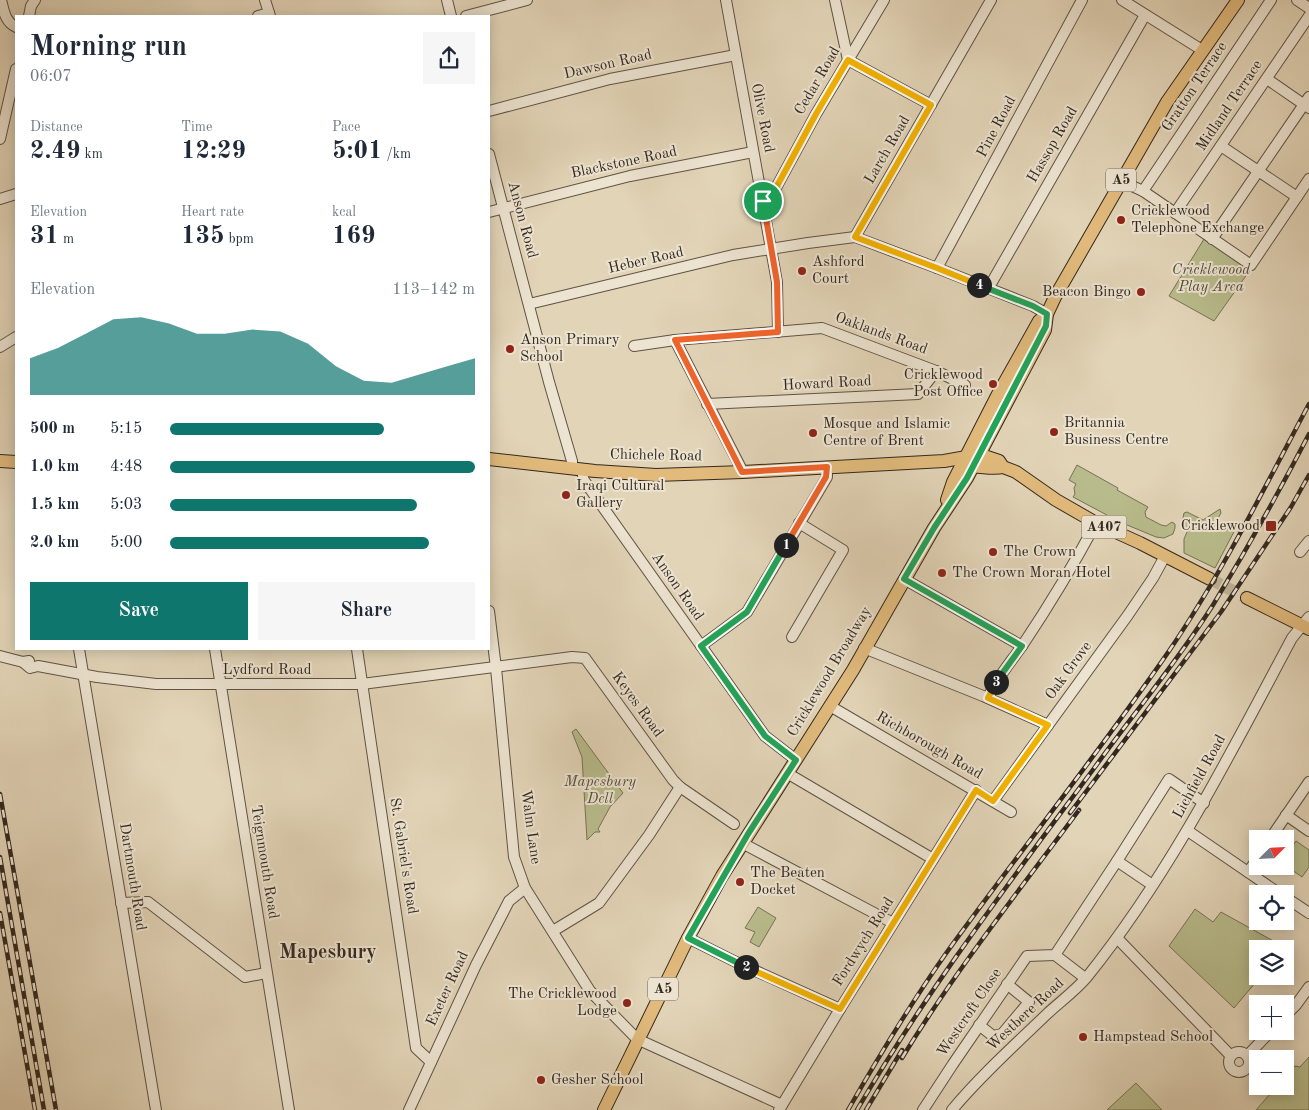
<!DOCTYPE html>
<meta charset="utf-8">
<style>
body{margin:0;font-family:"Old Standard TT",serif;background:#f6f6f7;color:#1f2937;height:100vh;display:flex;flex-direction:column;font-size:19px;white-space:nowrap}
*{box-sizing:border-box;margin:0}
p{font-size:16px;color:#747a83}
.icon{flex:none;width:28px;height:28px;fill:none;stroke:currentColor;stroke-width:2;stroke-linecap:round;stroke-linejoin:round}
.map{position:relative;flex:1;overflow:hidden}
.side{position:absolute;left:15px;top:15px;width:475px;height:635px;display:flex;flex-direction:column;background:#fff;border-radius:0px;box-shadow:0 2px 12px #0003}
.side>*{flex:none}
.needle{width:32px;rotate:66deg}
.fabs{position:absolute;left:1249px;top:830px;display:grid;gap:10px}
.fabs a{display:grid;place-items:center;width:45px;height:45px;border-radius:0px;background:#fff;box-shadow:0 2px 12px #0003;font-size:25px}
.pin{position:absolute;display:grid;place-items:center;width:42px;height:42px;color:#fff;margin:-21px;border:2px solid #fff;border-radius:50%;box-shadow:0 1px 5px #0007}
.km{position:absolute;width:25px;height:25px;margin:-12px;border-radius:50%;background:#222;color:#fff;font-size:14px;line-height:25px;text-align:center}
.round{display:grid;place-items:center;flex:none;width:52px;height:52px;border-radius:0px;background:#f6f6f7}
.summary{display:flex;align-items:center;justify-content:space-between;height:85px;padding:0 15px}
h1{font-size:28px;font-weight:800;line-height:38px}
.figures{display:grid;grid-template-columns:repeat(3,1fr);gap:8px;height:85px;padding:5px 15px}
.figures div{display:grid;align-content:center}
.figures b{font-size:25px;font-weight:800}
.figures small{font-size:14px;font-weight:400}
.figures p{font-size:14px}
.chart{height:140px;padding:10px 15px}
.chart p{display:flex;justify-content:space-between}
.chart svg{width:100%;height:90px;margin-top:5px;fill:#0f766e;opacity:.7}
.cta{display:flex;gap:10px;margin-top:auto;padding:10px 15px}
.cta a{flex:1;height:58px;border-radius:0px;background:#0f766e;color:#fff;font-size:20px;font-weight:800;line-height:58px;text-align:center}
.cta a+a{background:#f6f6f7;color:#1f2937}
ul{padding:0 15px;list-style:none;font-size:16px}
li{display:grid;grid-template-columns:80px 60px 1fr;align-items:center;height:38px}
li i{height:12px;border-radius:6px;background:#0f766e}
.map>svg:first-child{display:block}
.green{fill:#b8bb8b;stroke:#767255}
.lines{fill:none;stroke-linecap:round;stroke-linejoin:round}
.major-tunnel{stroke:#bfb299;stroke-width:12;stroke-dasharray:12 6;stroke-linecap:butt}
.minor-casing{stroke:#5f5345;stroke-width:12}
.major-casing{stroke:#33281f;stroke-width:14}
.minor{stroke:#ece3d0;stroke-width:10}
.major{stroke:#e1ba7c;stroke-width:12}
.rail-casing{stroke:#33281f;stroke-width:4.5}
.rail{stroke:#ece3d0;stroke-width:2.5;stroke-dasharray:8;stroke-linecap:butt}
.split-1-casing{stroke:#fff;stroke-width:10}
.split-2-casing{stroke:#fff;stroke-width:10}
.split-3-casing{stroke:#fff;stroke-width:10}
.split-4-casing{stroke:#fff;stroke-width:10}
.split-5-casing{stroke:#fff;stroke-width:10}
.split-1{stroke:#f0652b;stroke-width:6}
.split-2{stroke:#22a559;stroke-width:6}
.split-3{stroke:#f5b400;stroke-width:6}
.split-4{stroke:#22a559;stroke-width:6}
.split-5{stroke:#f5b400;stroke-width:6}
.poi-dot{fill:#8f2418;stroke:#ece3d0;stroke-width:2}
.labels{text-anchor:middle;dominant-baseline:central;stroke-width:4;stroke-linejoin:round;paint-order:stroke}
.shield{fill:#ece3d0;stroke:#6a6054;stroke-width:1}
.shield-label{font-size:14px;font-weight:bold;fill:#33281f}
.street-label{font-size:15px;fill:#33281f;stroke:#ece3d0}
.poi-label{font-size:15px;fill:#33281f;stroke:#ece3d0;text-anchor:start}
.park-label{font-size:15px;font-style:italic;fill:#544d3a;stroke:#ece3d0}
.district-label{font-size:20px;font-weight:bold;fill:#33281f;stroke:#ece3d0}
</style>
<div class="map">
<svg width="1309" height="1110" viewBox="0 0 1309 1110">
<rect width="100%" height="100%" fill="#e2d4b7"/>
<filter id="stains"><feTurbulence type="fractalNoise" baseFrequency=".004" numOctaves="4"/><feColorMatrix values="0 0 0 0 .2 0 0 0 0 .09 0 0 0 0 .02 0 0 0 .5 -.17"/></filter>
<radialGradient id="worn" r=".72"><stop offset=".6" stop-color="#630" stop-opacity="0"/><stop offset="1" stop-color="#630" stop-opacity=".3"/></radialGradient>
<!-- green -->
<g class="green">
<path d="M1204 239 1250 270 1214 321 1169 296Z"/>
<path d="M1077 465 1118 488 1117 490 1148 507 1145 512 1146 517 1161 525 1166 526 1172 522 1175 524V528L1173 534 1164 538 1156 537 1120 522 1073 497 1075 494 1074 488 1076 484 1069 480Z"/>
<path d="M1220 509 1221 513 1216 522 1219 528 1233 524 1237 526 1215 568 1184 553V539L1187 532 1182 523 1184 513 1187 512 1203 520Z"/>
<path d="M576 729 623 793 610 807 598 829 600 832H595L587 840 582 757 572 732Z"/>
<path d="M1296 841 1309 850V867L1302 877 1285 865V857Z"/>
<path d="M758 907 776 918 759 947 750 942 755 932 745 928Z"/>
<path d="M1195 909 1213 922 1221 912 1286 948 1258 949V976H1261L1234 1008 1169 946Z"/>
<path d="M1309 1057V1110H1256L1277 1086H1285V1077L1295 1066 1300 1067Z"/>
<path d="M1136 1083 1162 1110H1107Z"/>
</g>
<g class="lines">
<!-- major-tunnel -->
<path class="major-tunnel" d="M1210 579 1247 598"/>
<!-- minor casing -->
<g class="minor-casing">
<g id="minor">
<path d="M1 0C4 11 5 22 16 27"/>
<path d="M265 0 270 16"/>
<path d="M447 0 451 16"/>
<path d="M726 0 777 282 778 332"/>
<path d="M835 0 848 60 931 105"/>
<path d="M1122 0 1202 50"/>
<path d="M1297 0 1309 8"/>
<path d="M29 16 31 6 35 0"/>
<path d="M258 16 269 13"/>
<path d="M466 16 527 0"/>
<path d="M1267 79 1309 108"/>
<path d="M489 111 610 79 736 55"/>
<path d="M0 139 16 69"/>
<path d="M1221 146 1297 197"/>
<path d="M489 154 549 382 572 461V468"/>
<path d="M1121 181 1143 191 1251 265 1309 179"/>
<path d="M1143 191 1271 0"/>
<path d="M0 199 16 194"/>
<path d="M763 201 777 186 816 114 884 0"/>
<path d="M489 212 630 176 753 152"/>
<path d="M1175 213 1309 16"/>
<path d="M855 237 991 0"/>
<path d="M1212 239 1309 97"/>
<path d="M937 268 1082 0"/>
<path d="M988 289 1145 15"/>
<path d="M529 304 733 255 808 243 855 237 937 268 1033 306 1047 314"/>
<path d="M675 340 743 472"/>
<path d="M634 346 675 340 822 328 936 371 965 385"/>
<path d="M0 347 16 337"/>
<path d="M707 404 918 394 936 371"/>
<path d="M583 470V479L765 736 796 760"/>
<path d="M1300 552 1309 541"/>
<path d="M904 579 1022 646"/>
<path d="M489 611 496 668 514 857 525 888 590 991 637 1039 782 1105"/>
<path d="M792 637 843 550 799 523"/>
<path d="M701 646 747 612 827 477V467"/>
<path d="M864 648 983 696 1048 725"/>
<path d="M79 649 156 1110"/>
<path d="M215 649 289 1110"/>
<path d="M357 649 416 1048 431 1062"/>
<path d="M0 656 23 662 29 661"/>
<path d="M23 662 30 668 38 666 97 677 156 684H362L572 657 585 658 673 780 680 787 734 824"/>
<path d="M988 698C997 677 1012 661 1024 643 1050 604 1074 564 1096 523"/>
<path d="M830 706 1011 812"/>
<path d="M787 773 933 859"/>
<path d="M993 801 1128 615 1153 578 1165 556"/>
<path d="M1286 815 1309 831"/>
<path d="M1188 831 1280 894"/>
<path d="M1270 839 1309 782"/>
<path d="M742 843 893 923"/>
<path d="M1117 861 1148 882"/>
<path d="M1248 872 1258 858"/>
<path d="M1285 897 1309 913"/>
<path d="M121 903 148 902 245 977 266 973"/>
<path d="M553 931 599 903 649 835 680 787"/>
<path d="M688 938 736 962 840 1009"/>
<path d="M1117 938 1231 1056"/>
<path d="M1055 955 1085 978"/>
<path d="M1285 1016 1296 1005 1309 987"/>
<path d="M979 1025 993 1036 1002 1034 1029 1002 1007 984"/>
<circle cx="1239" cy="1062" r="10"/>
<path d="M1247 1056 1271 1031"/>
<path d="M409 1110 476 965 509 901 525 888"/>
<path d="M779 1110 840 1009 976 790"/>
<path d="M923 1110 953 1064 1027 956 1055 955 1117 861 1169 779 1204 803"/>
<path d="M952 1110C981 1075 1016 1044 1048 1013 1061 1001 1075 991 1087 977 1171 872 1229 756 1292 638L1309 617"/>
</g>
</g>
<!-- major casing -->
<g class="major-casing">
<g id="major">
<path d="M489 459 595 471 656 475 743 472 944 461 978 455 984 456 999 461 1003 467 1016 472 1056 500 1096 523 1140 543 1210 579"/>
<path d="M0 461 16 462"/>
<path d="M966 467C979 465 991 470 1003 467"/>
<path d="M947 500 953 482 997 396 1039 321 1047 314"/>
<path d="M1247 598 1309 629"/>
<path d="M604 1110 688 938 722 876 853 670 934 528 967 478 1045 330 1047 314 1055 297 1167 102 1238 0"/>
</g>
</g>
<!-- minor -->
<use href="#minor" class="minor"/>
<!-- major -->
<use href="#major" class="major"/>
<!-- rail casing -->
<g class="rail-casing">
<g id="rail">
<path d="M0 794 56 1110"/>
<path d="M1070 813 1221 612 1291 507 1309 475"/>
<path d="M0 857 44 1110"/>
<path d="M0 913 35 1110"/>
<path d="M902 1058C955 971 1018 892 1079 810"/>
<path d="M848 1110C879 1056 911 1003 947 952 1020 851 1098 754 1169 651 1222 573 1265 487 1309 404"/>
<path d="M857 1110C927 990 1012 879 1095 767 1134 713 1177 662 1213 605 1247 549 1279 492 1309 434"/>
<path d="M866 1110 902 1050"/>
</g>
</g>
<!-- rail -->
<use href="#rail" class="rail"/>
</g>
<g class="lines">
<!-- split-1 casing -->
<g class="split-1-casing">
<path id="split-1" d="M763 201 777 282 778 332 675 340 742 472 827 467 826 477 786 545"/>
</g>
<!-- split-2 casing -->
<g class="split-2-casing">
<path id="split-2" d="M746 967 688 938 748 834 796 760 765 736 701 646 747 612 786 545"/>
</g>
<!-- split-3 casing -->
<g class="split-3-casing">
<path id="split-3" d="M746 967 840 1009 976 790 993 801 1048 725 988 698 996 682"/>
</g>
<!-- split-4 casing -->
<g class="split-4-casing">
<path id="split-4" d="M979 285 1033 306 1047 314 1046 326 967 478 934 528 904 579 1022 646 996 682"/>
</g>
<!-- split-5 casing -->
<g class="split-5-casing">
<path id="split-5" d="M763 201 777 186 816 114 848 60 931 105 855 237 937 268 979 285"/>
</g>
<!-- split-1 -->
<use href="#split-1" class="split-1"/>
<!-- split-2 -->
<use href="#split-2" class="split-2"/>
<!-- split-3 -->
<use href="#split-3" class="split-3"/>
<!-- split-4 -->
<use href="#split-4" class="split-4"/>
<!-- split-5 -->
<use href="#split-5" class="split-5"/>
</g>
<!-- markers -->
<g class="poi-dot">
<circle cx="1121" cy="220" r="5"/>
<circle cx="802" cy="271" r="5"/>
<circle cx="1141" cy="292" r="5"/>
<circle cx="510" cy="349" r="5"/>
<circle cx="993" cy="384" r="5"/>
<circle cx="1054" cy="432" r="5"/>
<circle cx="813" cy="433" r="5"/>
<circle cx="566" cy="495" r="5"/>
<rect x="1265" y="520" width="12" height="12" rx="2.5"/>
<circle cx="993" cy="552" r="5"/>
<circle cx="942" cy="573" r="5"/>
<circle cx="740" cy="882" r="5"/>
<circle cx="627" cy="1003" r="5"/>
<circle cx="1083" cy="1037" r="5"/>
<circle cx="541" cy="1080" r="5"/>
</g>
<g class="labels">
<!-- shield labels -->
<g class="shield">
<rect x="1106" y="168.5" width="30" height="23" rx="4"/>
<rect x="1081.5" y="515.5" width="45" height="23" rx="4"/>
<rect x="648" y="977.5" width="30" height="23" rx="4"/>
</g>
<g class="shield-label">
<text x="1121" y="180">A5</text>
<text x="1104" y="527">A407</text>
<text x="663" y="989">A5</text>
</g>
<!-- street labels -->
<g class="street-label">
<text transform="translate(608 65) rotate(-13)">Dawson Road</text>
<text transform="translate(818 81) rotate(-60)">Cedar Road</text>
<text transform="translate(1195 87) rotate(-56)">Gratton Terrace</text>
<text transform="translate(1230 106) rotate(-56)">Midland Terrace</text>
<text transform="translate(762 118) rotate(79)">Olive Road</text>
<text transform="translate(997 127) rotate(-62)">Pine Road</text>
<text transform="translate(1053 145) rotate(-60)">Hassop Road</text>
<text transform="translate(888 150) rotate(-60)">Larch Road</text>
<text transform="translate(624 163) rotate(-12)">Blackstone Road</text>
<text transform="translate(522 220) rotate(75)">Anson Road</text>
<text transform="translate(646 261) rotate(-13)">Heber Road</text>
<text transform="translate(881 334) rotate(20)">Oaklands Road</text>
<text transform="translate(827 384) rotate(-3)">Howard Road</text>
<text transform="translate(656 456) rotate(1)">Chichele Road</text>
<text transform="translate(677 587) rotate(55)">Anson Road</text>
<text x="267" y="670">Lydford Road</text>
<text transform="translate(1069 671) rotate(-54)">Oak Grove</text>
<text transform="translate(830 672) rotate(-59)">Cricklewood Broadway</text>
<text transform="translate(637 705) rotate(54)">Keyes Road</text>
<text transform="translate(929 746) rotate(30)">Richborough Road</text>
<text transform="translate(1200 777) rotate(-61)">Lichfield Road</text>
<text transform="translate(530 827) rotate(82)">Walm Lane</text>
<text transform="translate(403 856) rotate(81)">St. Gabriel's Road</text>
<text transform="translate(264 862) rotate(81)">Teignmouth Road</text>
<text transform="translate(132 877) rotate(81)">Dartmouth Road</text>
<text transform="translate(864 942) rotate(-58)">Fordwych Road</text>
<text transform="translate(448 989) rotate(-65)">Exeter Road</text>
<text transform="translate(970 1013) rotate(-56)">Westcroft Close</text>
<text transform="translate(1026 1015) rotate(-43)">Westbere Road</text>
</g>
<!-- poi labels -->
<g class="poi-label">
<text x="1131" y="211">Cricklewood<tspan x="1131" dy="17">Telephone Exchange</tspan></text>
<text x="812" y="262">Ashford<tspan x="812" dy="17">Court</tspan></text>
<text x="1131" y="292" text-anchor="end">Beacon Bingo</text>
<text x="520" y="340">Anson Primary<tspan x="520" dy="17">School</tspan></text>
<text x="983" y="375" text-anchor="end">Cricklewood<tspan x="983" dy="17">Post Office</tspan></text>
<text x="1064" y="423">Britannia<tspan x="1064" dy="17">Business Centre</tspan></text>
<text x="823" y="424">Mosque and Islamic<tspan x="823" dy="17">Centre of Brent</tspan></text>
<text x="576" y="486">Iraqi Cultural<tspan x="576" dy="17">Gallery</tspan></text>
<text x="1260" y="526" text-anchor="end">Cricklewood</text>
<text x="1003" y="552">The Crown</text>
<text x="952" y="573">The Crown Moran Hotel</text>
<text x="750" y="873">The Beaten<tspan x="750" dy="17">Docket</tspan></text>
<text x="617" y="994" text-anchor="end">The Cricklewood<tspan x="617" dy="17">Lodge</tspan></text>
<text x="1093" y="1037">Hampstead School</text>
<text x="551" y="1080">Gesher School</text>
</g>
<!-- park labels -->
<g class="park-label">
<text x="1211" y="270">Cricklewood<tspan x="1211" dy="17">Play Area</tspan></text>
<text x="600" y="782">Mapesbury<tspan x="600" dy="17">Dell</tspan></text>
</g>
<!-- district labels -->
<g class="district-label">
<text x="328" y="953">Mapesbury</text>
</g>
</g>
<rect width="100%" height="100%" filter="url(#stains)"/>
<rect width="100%" height="100%" fill="url(#worn)"/>
</svg>
<div class="fabs">
<a><svg class="needle" viewBox="-14 -14 28 28"><path d="M0-13l5 13h-10z" fill="#e53935"/><path d="M0 13l5-13h-10z" fill="#747a83"/></svg></a>
<a><svg class="icon" aria-label="locate" viewBox="0 0 24 24"><circle cx="12" cy="12" r="6"/><path d="M12 2v4M12 18v4M2 12h4M18 12h4"/></svg></a>
<a><svg class="icon" aria-label="layers" viewBox="0 0 24 24"><path d="M12 4l9 5-9 5-9-5zM3 14l9 5 9-5"/></svg></a>
<a>+</a>
<a>−</a>
</div>
<div class="pin" style="left:763px;top:201px;background:#1e9e55"><svg class="icon" aria-label="arrive" viewBox="0 0 24 24"><path d="M6 21V4h12l-3 4 3 4H6"/></svg></div>
<b class="km" style="left:786px;top:545px">1</b>
<b class="km" style="left:746px;top:967px">2</b>
<b class="km" style="left:996px;top:682px">3</b>
<b class="km" style="left:979px;top:285px">4</b>
<section class="side">
<div class="summary"><div><h1>Morning run</h1><p>06:07</p></div><a class="round"><svg class="icon" aria-label="share" viewBox="0 0 24 24"><path d="M12 15V3M7 8l5-5 5 5M5 13v7h14v-7"/></svg></a></div>
<div class="figures">
<div><p>Distance</p><b>2.49<small> km</small></b></div>
<div><p>Time</p><b>12:29</b></div>
<div><p>Pace</p><b>5:01<small> /km</small></b></div>
</div>
<div class="figures">
<div><p>Elevation</p><b>31<small> m</small></b></div>
<div><p>Heart rate</p><b>135<small> bpm</small></b></div>
<div><p>kcal</p><b>169</b></div>
</div>
<div class="chart"><p><span>Elevation</span>113–142 m</p>
<svg viewBox="0 0 160 44" preserveAspectRatio="none"><path d="M0 44V26L10 21L20 14L30 7L40 6L50 9L60 14L70 14L80 12L90 13L100 19L110 30L120 37L130 38L140 34L150 30L160 26V44z"/></svg>
</div>
<ul>
<li><b>500 m</b>5:15<i style="width:70%"></i></li>
<li><b>1.0 km</b>4:48<i style="width:100%"></i></li>
<li><b>1.5 km</b>5:03<i style="width:81%"></i></li>
<li><b>2.0 km</b>5:00<i style="width:85%"></i></li>
</ul>
<div class="cta"><a>Save</a><a>Share</a></div>
</section>
</div>
